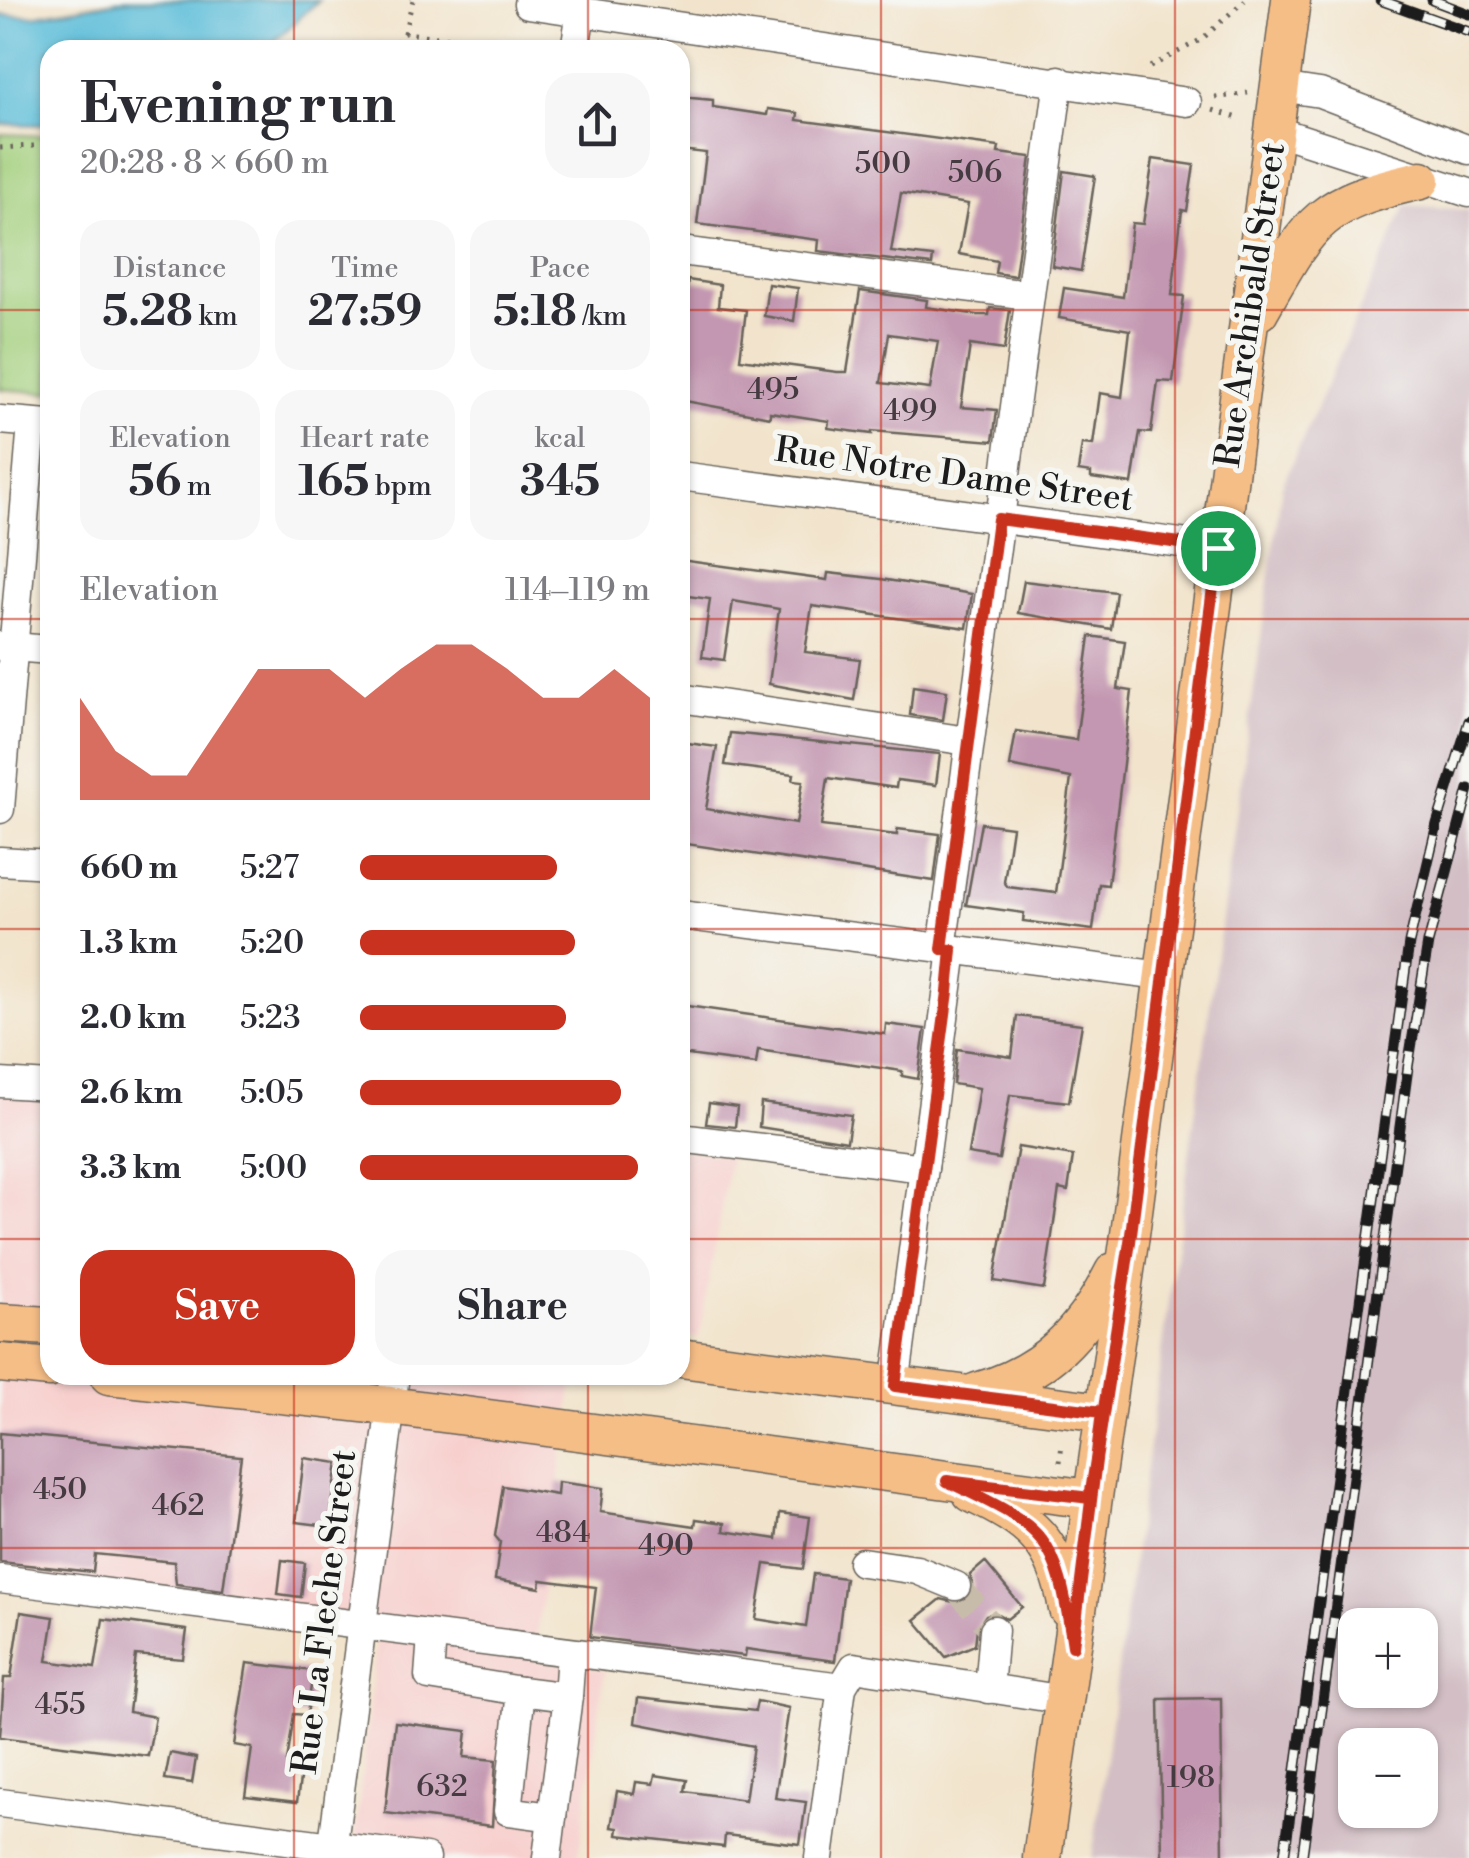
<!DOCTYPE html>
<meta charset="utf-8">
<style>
body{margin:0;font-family:"Libre Bodoni",serif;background:#f7f7f7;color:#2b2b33;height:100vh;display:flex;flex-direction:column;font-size:38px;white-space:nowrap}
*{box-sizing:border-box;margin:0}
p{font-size:32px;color:#7c7c81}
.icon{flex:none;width:55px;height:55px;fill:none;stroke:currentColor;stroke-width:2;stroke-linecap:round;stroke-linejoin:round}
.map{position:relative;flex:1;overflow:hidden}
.details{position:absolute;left:40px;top:40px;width:650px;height:1345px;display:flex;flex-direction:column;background:#fff;border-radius:30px;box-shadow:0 2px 8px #0004}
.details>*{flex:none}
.controls{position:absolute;left:1338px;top:1608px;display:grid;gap:20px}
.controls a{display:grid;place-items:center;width:100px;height:100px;border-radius:20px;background:#fff;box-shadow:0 2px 8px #0004;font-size:50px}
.pin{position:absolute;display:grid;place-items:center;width:85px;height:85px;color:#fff;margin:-42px;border:5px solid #fff;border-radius:50%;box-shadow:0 2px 10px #0007}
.round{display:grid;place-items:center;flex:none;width:105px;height:105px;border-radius:30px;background:#f7f7f7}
.headline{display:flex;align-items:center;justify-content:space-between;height:170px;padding:0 40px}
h1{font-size:55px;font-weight:800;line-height:75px}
.figures{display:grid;grid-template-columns:repeat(3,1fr);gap:15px;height:170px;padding:10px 40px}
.figures div{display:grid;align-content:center;border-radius:25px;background:#f7f7f7;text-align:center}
.figures b{font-size:42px;font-weight:800}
.figures small{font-size:28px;font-weight:400}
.figures p{font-size:28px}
.chart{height:280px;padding:20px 40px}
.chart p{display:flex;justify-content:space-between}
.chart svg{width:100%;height:180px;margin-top:10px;fill:#c8321e;opacity:.7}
.cta{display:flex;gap:20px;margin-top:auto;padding:20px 40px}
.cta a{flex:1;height:115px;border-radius:30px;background:#c8321e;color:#fff;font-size:40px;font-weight:800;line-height:115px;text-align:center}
.cta a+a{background:#f7f7f7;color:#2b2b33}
ul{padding:0 40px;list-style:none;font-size:32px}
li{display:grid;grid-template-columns:160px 120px 1fr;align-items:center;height:75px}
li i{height:25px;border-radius:12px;background:#c8321e}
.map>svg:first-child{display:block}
.built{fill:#f7d0ce}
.industrial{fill:#d2bec4;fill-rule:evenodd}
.green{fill:#a3cf7d;stroke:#60764c;stroke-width:2.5}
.water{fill:#5bbdd9;stroke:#3c6c7a;stroke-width:2.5}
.building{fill:#c397b1;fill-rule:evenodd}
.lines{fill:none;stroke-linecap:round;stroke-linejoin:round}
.minor-tunnel{stroke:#c7bca9;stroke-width:28;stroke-dasharray:28 14;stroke-linecap:butt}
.minor-casing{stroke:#67625a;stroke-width:31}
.major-casing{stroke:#67625a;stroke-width:41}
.path{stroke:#67625a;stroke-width:5;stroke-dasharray:2.5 8;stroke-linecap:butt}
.minor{stroke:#fff;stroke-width:28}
.major{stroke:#f6be87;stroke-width:38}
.rail-casing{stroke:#1c1c1c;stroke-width:11}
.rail{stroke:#f6f6f2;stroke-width:8;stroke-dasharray:22;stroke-linecap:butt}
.route-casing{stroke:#fff;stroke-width:20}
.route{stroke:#c8321e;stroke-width:12}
.grid{fill:none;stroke:#c8321e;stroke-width:2.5;stroke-opacity:0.55}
.labels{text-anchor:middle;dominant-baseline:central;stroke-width:10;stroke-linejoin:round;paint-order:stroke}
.number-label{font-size:30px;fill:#463b41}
.street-label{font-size:35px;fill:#1c1c1c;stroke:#f6f6f2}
</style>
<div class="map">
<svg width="1469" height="1858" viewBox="0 0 1469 1858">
<rect width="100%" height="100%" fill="#f6f6f2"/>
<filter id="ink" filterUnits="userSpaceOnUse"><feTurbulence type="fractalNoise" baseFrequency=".01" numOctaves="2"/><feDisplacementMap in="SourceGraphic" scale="20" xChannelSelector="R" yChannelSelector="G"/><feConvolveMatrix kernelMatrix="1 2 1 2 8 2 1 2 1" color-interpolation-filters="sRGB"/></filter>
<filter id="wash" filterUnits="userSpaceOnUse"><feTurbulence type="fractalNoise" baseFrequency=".0048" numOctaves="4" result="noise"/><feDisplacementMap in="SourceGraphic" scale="40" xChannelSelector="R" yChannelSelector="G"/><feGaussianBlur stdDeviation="2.25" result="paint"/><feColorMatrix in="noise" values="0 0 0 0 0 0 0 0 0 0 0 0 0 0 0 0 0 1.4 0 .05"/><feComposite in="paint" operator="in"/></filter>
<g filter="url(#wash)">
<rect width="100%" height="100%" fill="#f2e4cc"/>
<!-- built -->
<g class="built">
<path d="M0 1092 50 1096V1375H574L533 1660 605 1670 578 1858H353L378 1629 0 1588Z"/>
<path d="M680 1149 730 1156 699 1338 680 1335Z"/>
</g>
<!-- industrial -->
<path class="industrial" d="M1406 205 1469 210V1858H1092L1282 486ZM1355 1625H1420V1690H1355ZM1355 1745H1420V1810H1355Z"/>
<!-- green -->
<path class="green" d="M0 134 50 136V393L0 389Z"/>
<!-- water -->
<path class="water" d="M124 0H319L265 50H50V125L0 124V15L33 16Z"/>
<g id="blocks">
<!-- building -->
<g class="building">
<path d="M680 97 713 100V107L767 115 768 109 798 113 797 120 999 147 998 153 1031 157 1015 276 995 273 997 261 959 254 968 204 901 193 891 252 933 257 932 265 818 251 819 240 697 224 706 153 680 150Z"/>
<path d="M1153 159 1194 165 1187 211 1182 210 1172 295 1184 296 1173 382 1158 381 1151 433 1140 432 1132 484 1091 478V473L1078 471 1082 444 1093 445 1100 393 1122 397 1130 330 1059 318 1064 288 1123 297 1132 223 1143 224Z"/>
<path d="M1064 171 1095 176 1081 271 1052 266Z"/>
<path d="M688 280 720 285 718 307 746 310 740 359 837 372H847L860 291 927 300 926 307 978 315H989L990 308 1010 310 1004 350 970 345 961 407 997 410 993 441 872 431V434L828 428 829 421 770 412V417L680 400V345ZM889 334 938 341 930 389 881 383Z"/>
<path d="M768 284 798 288 794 321 764 316Z"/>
<path d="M680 560 827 580 828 573 881 579 972 594 967 628 812 606 805 652 860 659 854 700 769 684 779 609 733 601 724 660 702 657 710 599 680 595Z"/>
<path d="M1024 581 1116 592 1111 629 1018 613Z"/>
<path d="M1090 636 1125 641 1118 689 1132 691 1108 885 1099 884 1093 930 1023 921 1024 913 966 905 981 823 1012 827 1004 882 1008 887 1056 893 1071 778 1010 766 1016 731 1076 740Z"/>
<path d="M913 686 947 691 943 720 910 715Z"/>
<path d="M730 733 940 754 936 785 897 780 896 788 828 778 821 826 897 835V829L940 834 934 881 680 843V742L717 747 706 809 796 824 803 781 793 780 794 774 725 765Z"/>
<path d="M680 1005 885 1034 886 1024 925 1029 918 1079 902 1076V1071L758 1050 756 1064 680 1054Z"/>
<path d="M1017 1016 1082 1024 1069 1102 1010 1095 999 1159 968 1154 979 1088 953 1084 957 1049 1012 1057Z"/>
<path d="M709 1103 737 1107 735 1127 706 1124Z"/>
<path d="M761 1103 851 1115 847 1141 759 1127Z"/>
<path d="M1018 1147 1073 1156 1068 1191 1059 1189 1044 1289 994 1281Z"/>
<path d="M0 1433 241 1456 223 1590 176 1584 174 1562 95 1554 93 1572 0 1562Z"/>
<path d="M304 1458 338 1463 329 1526 296 1522Z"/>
<path d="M558 1482 603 1488 600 1512 695 1526 696 1519 725 1523 724 1531 777 1539 780 1513 810 1517 803 1569 765 1564 756 1619 806 1627 813 1574 845 1578 835 1661 746 1649 745 1656 590 1637 596 1587 541 1580 540 1588 495 1580 500 1542 495 1536 503 1486 557 1495Z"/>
<path d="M282 1560 305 1563 301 1597 278 1594Z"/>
<path d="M985 1562 1022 1607 1007 1619 996 1613 986 1615 977 1628 975 1645 946 1657 915 1620 941 1599 957 1603 967 1599 973 1585 970 1575Z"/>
<path d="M21 1612 54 1617 47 1661 95 1668 103 1619 187 1630 183 1659 136 1655 129 1712 155 1717 148 1756 0 1737 4 1678H11Z"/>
<path d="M247 1663 313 1671 307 1715 294 1714 287 1762 302 1764 297 1802 245 1796 252 1748 234 1745Z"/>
<path d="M638 1698 755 1711 757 1701 789 1708 775 1798 806 1802 800 1844 725 1835 724 1847 617 1835 618 1828 611 1827 617 1791 634 1794 636 1782 653 1784 655 1775 687 1780 685 1791 745 1800 753 1746 635 1723Z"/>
<path d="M1221 1698 1223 1858H1162L1159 1699Z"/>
<path d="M395 1722 467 1731 464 1757 496 1760 492 1826 385 1813Z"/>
<path d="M170 1753 196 1758 192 1783 165 1779Z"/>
</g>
</g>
</g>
<g filter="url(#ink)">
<use href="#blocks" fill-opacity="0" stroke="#67625a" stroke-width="2.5"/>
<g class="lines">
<!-- minor-tunnel -->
<path class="minor-tunnel" d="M956 1586 994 1630"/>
<!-- minor casing -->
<g class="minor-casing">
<g id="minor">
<path d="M528 4 1187 102"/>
<path d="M575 50 581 11"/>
<path d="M1280 87 1320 93 1469 150"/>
<path d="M1274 130 1469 193"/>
<path d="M680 251 1029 295"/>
<path d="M0 420 48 424"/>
<path d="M680 476 1218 548"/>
<path d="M0 646 50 650"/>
<path d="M680 698 968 741"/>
<path d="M0 809 32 423"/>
<path d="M0 861 50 864"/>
<path d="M680 915 1162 976"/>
<path d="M942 949 1059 80"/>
<path d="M0 1083 50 1086"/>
<path d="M680 1138 924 1168"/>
<path d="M895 1386 953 950"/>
<path d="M862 1562 917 1570 956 1586"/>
<path d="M0 1579 842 1687"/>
<path d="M432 1636 429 1676 521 1691 508 1811 552 1817 547 1858"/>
<path d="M989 1689 994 1630"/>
<path d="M521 1691 568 1697 571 1653"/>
<path d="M0 1803 426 1858"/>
<path d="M552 1817 568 1697"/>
<path d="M331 1858 395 1375"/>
<path d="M819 1858 842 1687 854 1667 1065 1700"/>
</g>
</g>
<!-- major casing -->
<g class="major-casing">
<g id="major">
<path d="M1259 311C1310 222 1316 203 1421 180"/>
<path d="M0 1323 50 1326"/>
<path d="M680 1358 1102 1412"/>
<path d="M0 1363 50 1368"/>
<path d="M109 1375 390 1406 1090 1499"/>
<path d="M977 1392C1045 1373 1083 1333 1114 1272"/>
<path d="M972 1493C1031 1521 1057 1542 1068 1609"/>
<path d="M1042 1858 1129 1242 1291 0"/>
</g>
</g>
<!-- path -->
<g class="path">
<path d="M404 33 413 0"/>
<path d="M390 50 404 33 539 48"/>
<path d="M1150 67 1202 39 1245 0"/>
<path d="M1215 98 1248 93"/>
<path d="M1213 110 1241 119"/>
<path d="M0 148 50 145"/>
<path d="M1060 1462 1062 1444"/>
</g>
<!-- minor -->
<use href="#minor" class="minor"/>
<!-- major -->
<use href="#major" class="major"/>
<!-- rail casing -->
<g class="rail-casing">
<g id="rail">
<path d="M1380 0 1469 32"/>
<path d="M1432 0 1469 14"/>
<path d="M1284 1858 1409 943 1437 824 1469 721"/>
<path d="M1302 1858 1408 1067 1428 943 1469 789"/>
</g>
</g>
<!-- rail -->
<use href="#rail" class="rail"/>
</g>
</g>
<g class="lines" filter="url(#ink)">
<!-- route casing -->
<g class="route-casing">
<path id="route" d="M1218 548 998 519 942 949 952 950 948 992 895 1386 1102 1412 1073 1646C1056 1535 1048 1529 947 1481L1090 1498 1130 1242 1218 548"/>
</g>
<!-- route -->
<use href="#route" class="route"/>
</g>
<!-- grid -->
<path class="grid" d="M294 0V50M588 0V50M881 0V1858M1175 0V1858M0 310H50M680 310H1469M0 619H50M680 619H1469M0 929H50M680 929H1469M0 1239H50M680 1239H1469M294 1375V1858M588 1375V1858M0 1548H1469"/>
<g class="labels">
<!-- number labels -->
<g class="number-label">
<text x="883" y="164">500</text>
<text x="975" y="173">506</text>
<text x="773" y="390">495</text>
<text x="910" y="411">499</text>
<text x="60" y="1490">450</text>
<text x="178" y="1506">462</text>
<text x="563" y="1533">484</text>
<text x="666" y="1546">490</text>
<text x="60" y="1705">455</text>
<text x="1191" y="1778">198</text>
<text x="442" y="1787">632</text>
</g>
<!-- street labels -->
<g class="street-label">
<text transform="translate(1251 305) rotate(-82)">Rue Archibald Street</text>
<text transform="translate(954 475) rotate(8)">Rue Notre Dame Street</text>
<text transform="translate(325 1612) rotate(-83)">Rue La Fleche Street</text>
</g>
</g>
</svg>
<div class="controls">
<a>+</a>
<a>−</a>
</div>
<div class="pin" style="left:1218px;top:548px;background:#1e9e55"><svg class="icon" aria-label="arrive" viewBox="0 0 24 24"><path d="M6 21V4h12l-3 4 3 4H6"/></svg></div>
<section class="details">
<div class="headline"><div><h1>Evening run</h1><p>20:28 · 8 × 660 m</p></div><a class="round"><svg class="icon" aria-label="share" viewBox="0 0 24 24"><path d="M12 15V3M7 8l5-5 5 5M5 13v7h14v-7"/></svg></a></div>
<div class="figures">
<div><p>Distance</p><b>5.28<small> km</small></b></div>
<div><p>Time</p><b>27:59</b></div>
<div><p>Pace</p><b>5:18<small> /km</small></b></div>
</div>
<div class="figures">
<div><p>Elevation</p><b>56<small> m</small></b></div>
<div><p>Heart rate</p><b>165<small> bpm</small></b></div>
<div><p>kcal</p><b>345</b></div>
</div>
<div class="chart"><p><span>Elevation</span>114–119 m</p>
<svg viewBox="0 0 160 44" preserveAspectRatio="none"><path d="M0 44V19L10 32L20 38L30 38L40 25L50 12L60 12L70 12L80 19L90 12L100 6L110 6L120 12L130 19L140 19L150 12L160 19V44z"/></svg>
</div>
<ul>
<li><b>660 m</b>5:27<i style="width:68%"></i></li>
<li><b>1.3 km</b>5:20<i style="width:74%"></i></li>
<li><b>2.0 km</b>5:23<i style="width:71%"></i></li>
<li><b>2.6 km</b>5:05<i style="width:90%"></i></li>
<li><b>3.3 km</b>5:00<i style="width:96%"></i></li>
</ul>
<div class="cta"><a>Save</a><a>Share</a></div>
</section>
</div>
